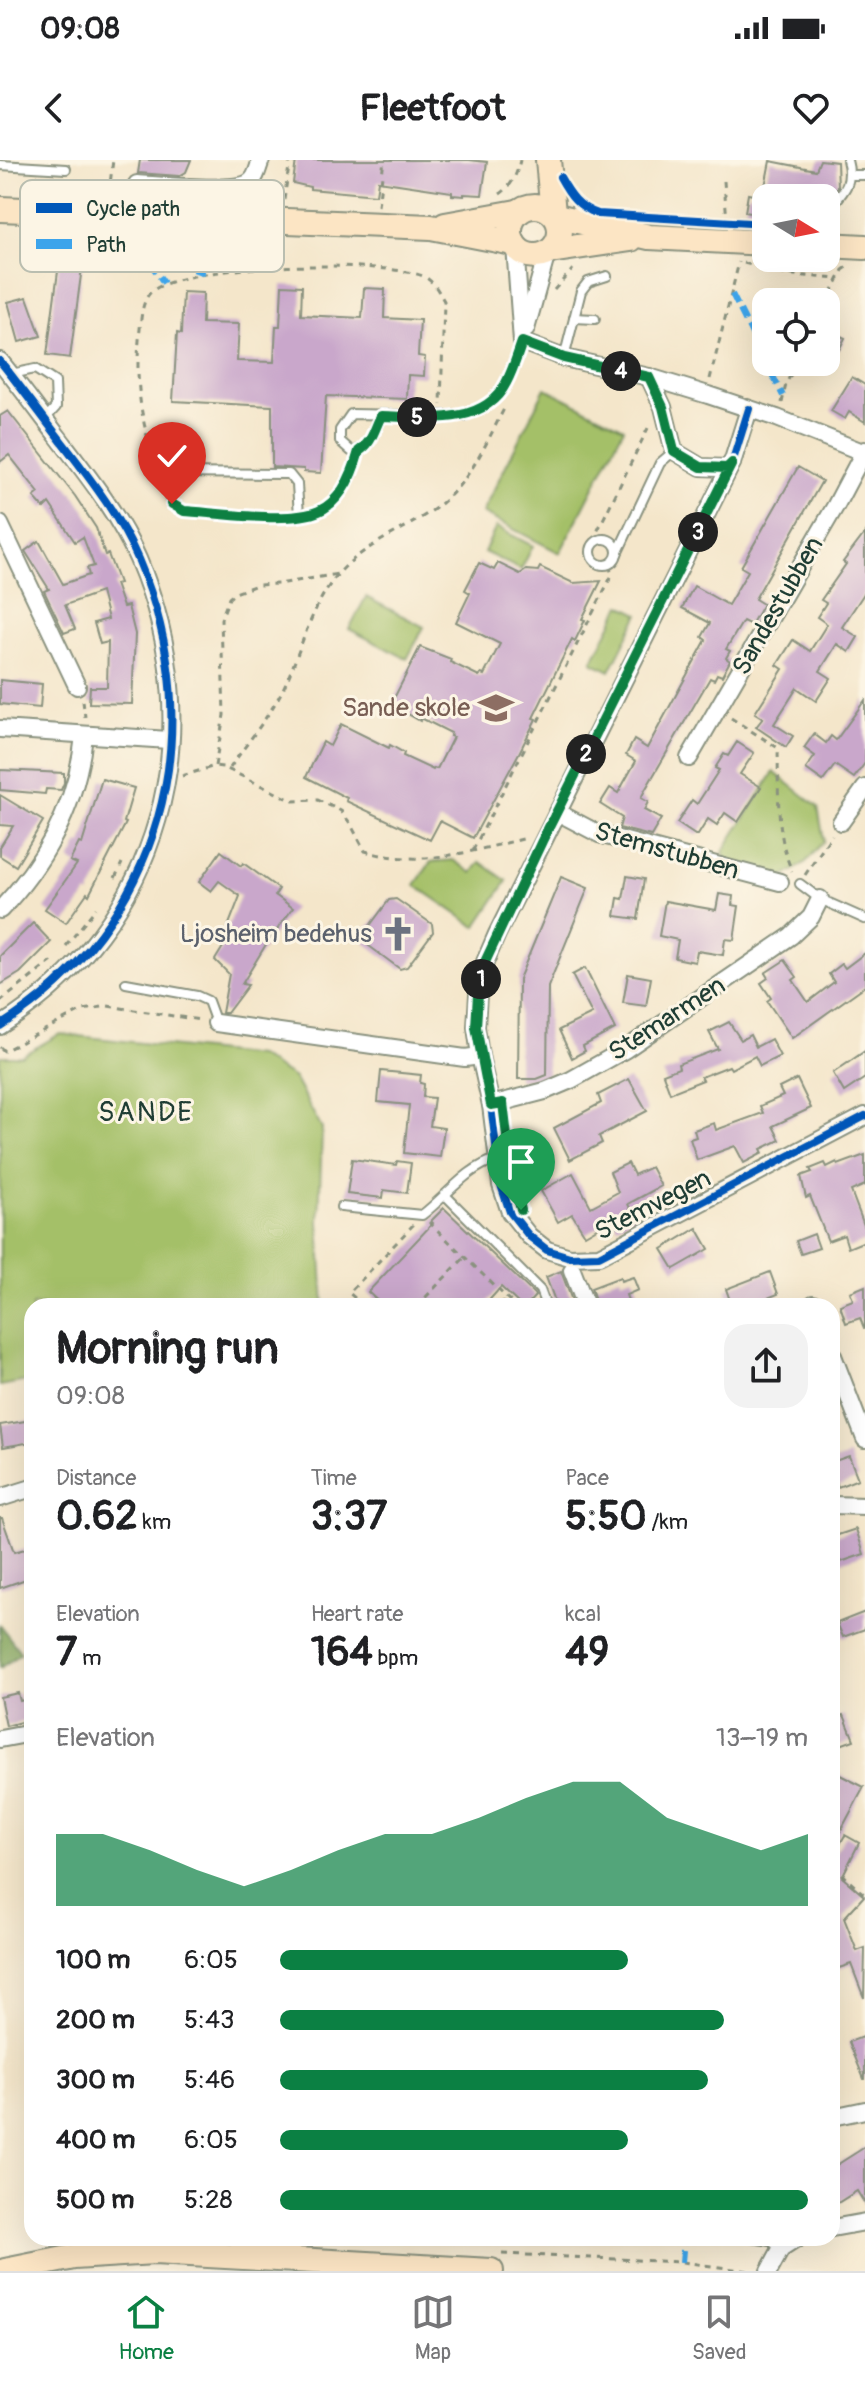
<!DOCTYPE html>
<meta charset="utf-8">
<style>
body{margin:0;font-family:Pangolin,sans-serif;background:#f2f2f2;color:#202124;height:100vh;display:flex;flex-direction:column;font-size:30px;white-space:nowrap}
*{box-sizing:border-box;margin:0}
p{font-size:26px;color:#757577}
.icon{flex:none;width:44px;height:44px;fill:none;stroke:currentColor;stroke-width:2;stroke-linecap:round;stroke-linejoin:round}
.map{position:relative;flex:1;overflow:hidden}
.sheet{position:absolute;left:24px;top:1138px;width:816px;height:948px;display:flex;flex-direction:column;background:#fff;border-radius:24px;box-shadow:0 8px 32px #0002}
.sheet>*{flex:none}
.needle{width:52px;rotate:100deg}
.tools{position:absolute;left:752px;top:24px;display:grid;gap:16px}
.tools a{display:grid;place-items:center;width:88px;height:88px;border-radius:16px;background:#fff;box-shadow:0 8px 32px #0002;font-size:40px}
.pin{position:absolute;display:grid;place-items:center;width:68px;height:68px;color:#fff;margin:-82px -34px;border-radius:50% 50% 50% 0;rotate:-45deg;box-shadow:0 0 8px #0007}
.pin .icon{rotate:45deg}
.km{position:absolute;width:40px;height:40px;margin:-20px;border-radius:50%;background:#222;color:#fff;font-size:22px;line-height:40px;text-align:center}
.round{display:grid;place-items:center;flex:none;width:84px;height:84px;border-radius:24px;background:#f2f2f2}
.overview{display:flex;align-items:center;justify-content:space-between;height:136px;padding:0 32px}
h1{font-size:44px;font-weight:700;line-height:60px}
.metrics{display:grid;grid-template-columns:repeat(3,1fr);gap:12px;height:136px;padding:8px 32px}
.metrics div{display:grid;align-content:center}
.metrics b{font-size:40px;font-weight:700}
.metrics small{font-size:22px;font-weight:400}
.metrics p{font-size:22px}
.chart{height:224px;padding:16px 32px}
.chart p{display:flex;justify-content:space-between}
.chart svg{width:100%;height:144px;margin-top:8px;fill:#0b8043;opacity:.7}
ul{padding:0 32px;list-style:none;font-size:26px}
li{display:grid;grid-template-columns:128px 96px 1fr;align-items:center;height:60px}
li i{height:20px;border-radius:10px;background:#0b8043}
.status{display:flex;justify-content:space-between;align-items:center;height:56px;padding:0 40px;background:#fff;direction:ltr}
.status svg{height:22px;fill:currentColor}
header{display:flex;justify-content:space-between;align-items:center;height:104px;padding:0 32px;background:#fff;font-size:36px;font-weight:700}
.tab-bar{display:flex;justify-content:space-around;align-items:center;height:112px;border-top:2px solid #e0e0e0;background:#fff;font-size:22px;color:#757577}
.tab-bar a{display:grid;justify-items:center;gap:4px}
.tab-bar .active{color:#0b8043}
.map>svg:first-child{display:block}
.green{fill:#a4c067;stroke:#627e4e;stroke-width:2}
.forest{fill:#83a65c;stroke:#517248;stroke-width:2}
.building{fill:#c9a7cb}
.lines{fill:none;stroke-linecap:round;stroke-linejoin:round}
.lane-casing{stroke:#8a927f;stroke-width:12}
.street-casing{stroke:#8a927f;stroke-width:20}
.secondary-casing{stroke:#8a927f;stroke-width:28}
.path{stroke:#8a927f;stroke-width:3;stroke-dasharray:6 6;stroke-linecap:butt}
.lane{stroke:#fff;stroke-width:8}
.street{stroke:#fff;stroke-width:16}
.secondary{stroke:#fce5c4;stroke-width:24}
.quiet{stroke:#3da4eb;stroke-width:6;stroke-dasharray:12 6;stroke-linecap:butt}
.cycleway-casing{stroke:#fcf5e5;stroke-width:13}
.cycleway{stroke:#0057b8;stroke-width:8}
.route-casing{stroke:#fff;stroke-width:16}
.route{stroke:#0b8043;stroke-width:10}
.labels{text-anchor:middle;dominant-baseline:central;stroke-width:6;stroke-linejoin:round;paint-order:stroke}
.street-label{font-size:26px;fill:#1f3d34;stroke:#fcf5e5}
.education-label{font-size:26px;fill:#785e54;stroke:#fcf5e5;text-anchor:end}
.worship-label{font-size:26px;fill:#5b616d;stroke:#fcf5e5;text-anchor:end}
.neighbourhood-label{font-size:28px;letter-spacing:2px;fill:#1f3d34;stroke:#fcf5e5}
.key{fill:#fcf5e5;stroke:#babeb0;stroke-width:2}
.key-label{font-size:22px;fill:#1f3d34}
</style>
<div class="status"><b>09:08</b><svg viewBox="0 0 49 12"><path d="M0 12V9h3v3zM5 12V6h3v6zM10 12V3h3v9zM15 12V0h3v12zM26 1h20v11H26zM47 4h2v5h-2z"/></svg></div>
<header><svg class="icon" aria-label="back" viewBox="0 0 24 24"><path d="M15 5l-7 7 7 7"/></svg>Fleetfoot<svg class="icon" aria-label="heart" viewBox="0 0 24 24"><path d="M12 20l-8-8c-3-5 5-10 8-4 3-6 11-1 8 4z"/></svg></header>
<div class="map">
<svg width="865" height="2111" viewBox="0 0 865 2111">
<rect width="100%" height="100%" fill="#fcf5e5"/>
<filter id="ink" filterUnits="userSpaceOnUse"><feTurbulence type="fractalNoise" baseFrequency=".0125" numOctaves="2"/><feDisplacementMap in="SourceGraphic" scale="16" xChannelSelector="R" yChannelSelector="G"/><feConvolveMatrix kernelMatrix="1 2 1 2 8 2 1 2 1" color-interpolation-filters="sRGB"/></filter>
<filter id="wash" filterUnits="userSpaceOnUse"><feTurbulence type="fractalNoise" baseFrequency=".006" numOctaves="4" result="noise"/><feDisplacementMap in="SourceGraphic" scale="32" xChannelSelector="R" yChannelSelector="G"/><feGaussianBlur stdDeviation="1.8" result="paint"/><feColorMatrix in="noise" values="0 0 0 0 0 0 0 0 0 0 0 0 0 0 0 0 0 1.4 0 .05"/><feComposite in="paint" operator="in"/></filter>
<g filter="url(#wash)">
<rect width="100%" height="100%" fill="#f4e6ca"/>
<!-- green -->
<g class="green">
<path d="M545 228 624 268 560 393 482 353Z"/>
<path d="M496 367 533 386 521 410 484 392Z"/>
<path d="M366 437 424 467 407 499 349 469Z"/>
<path d="M621 445 639 454 610 511 592 502Z"/>
<path d="M774 612 818 647 824 681 806 702 781 719 727 701 723 692Z"/>
<path d="M453 700 472 713 480 702 507 721 476 767 415 725 431 702Z"/>
<path d="M60 874 258 896 294 918 322 969 319 1062 324 1146H32V1220L0 1226V896H21Z"/>
</g>
<!-- forest -->
<path class="forest" d="M0 1465 21 1493 0 1508Z"/>
<g id="blocks">
<!-- building -->
<g class="building">
<path d="M140 0H191L186 12 179 16 138 13Z"/>
<path d="M296 0H469L487 2 482 35 464 34V36L452 35V32L378 21 376 35 310 29V27L293 23Z"/>
<path d="M820 0 837 2 838 27 829 38H766V56L745 52 748 34 763 37 770 1 816 10Z"/>
<path d="M60 96 83 100 70 198 47 195Z"/>
<path d="M282 125 302 126 301 155 362 158 364 128 385 129 384 158 420 160 418 196 425 197 424 216 408 215 407 239 326 236 321 313 304 312V309L272 307V246L173 241 177 173 181 174 183 132 203 133 202 163 239 164 237 201 274 202 276 166H280Z"/>
<path d="M27 137 41 176 19 182 8 142Z"/>
<path d="M826 169 845 178 839 190 826 183Z"/>
<path d="M852 217 865 225V262L849 252 845 259 831 251Z"/>
<path d="M8 251 75 336 96 368 105 395 108 394 119 423 115 424 123 447 128 446 135 474 132 544 89 543 90 527H107L108 482 100 484 94 463 108 459 101 432 65 445 75 469 64 473 44 431 49 429 25 391 39 381 63 424 89 415 87 408 94 406 83 377 75 382 49 343 44 348 34 337 39 333 9 295 0 302V256Z"/>
<path d="M798 307 822 321 755 439 763 444 751 465 743 461 726 489 730 491 726 498 730 501 722 516 717 514 714 520 710 518 645 630 641 638 648 642 644 650 661 659 651 676 619 668 622 658 600 644 610 628 618 633 636 601 626 595 634 580 647 588 706 480 702 477 710 463 682 448 694 426 728 445 748 411 741 407Z"/>
<path d="M865 373V432L842 467 858 477 849 492 837 484 820 511 831 518 816 541 797 528 774 564 793 576 786 587 756 567 763 558 755 553 783 509 777 505 793 480 810 491 827 464 817 457 826 443 821 440 846 404 843 402Z"/>
<path d="M479 403 494 410 498 403 520 414 526 410 538 411 540 407 573 423 601 421 582 459 585 460 575 481 572 479 533 558 536 559 519 593 473 678 440 661 430 680 346 641 347 638 306 617 323 582 330 586 341 564 389 588 390 585 404 593 403 596 433 610 434 608 437 609 453 577 450 576 451 573 421 558 420 561 391 544 420 487 451 499 450 502 479 516 481 514 484 515 500 484 456 462 470 433 465 430Z"/>
<path d="M0 520 42 524 40 548 0 544Z"/>
<path d="M865 540V603L854 618 835 605 823 621 806 609 815 596 804 588 814 574 826 583 831 576 836 580Z"/>
<path d="M737 582 754 593 740 614 761 627 738 662 725 653 717 665 708 659 698 675H695L677 663 692 640 697 644 719 610 715 608 724 594 728 596Z"/>
<path d="M0 610 64 613V623L61 630 46 629 45 634 0 630Z"/>
<path d="M102 619 134 628 124 662 126 663 89 735 87 733 66 763 45 749 77 704 70 701 79 683 82 684Z"/>
<path d="M0 635 43 661 16 706 0 696V687L13 666 0 665Z"/>
<path d="M221 691 241 706 243 703 279 729 275 735 293 748 265 786 242 824 248 825 227 853H222L229 814 215 800 223 787 221 785 240 736 219 721 211 731 199 722Z"/>
<path d="M627 716 644 719 638 759 615 756 618 738 623 739Z"/>
<path d="M561 717 588 728 548 827 547 915 537 919H518L519 819Z"/>
<path d="M719 734 733 736 732 745 739 746 734 780 725 779 723 795 697 791 695 802 675 798 678 780 659 776 665 741 716 750Z"/>
<path d="M396 739 432 764 433 772 407 807 400 809 365 783 363 775 389 740Z"/>
<path d="M33 763 51 782 20 813 0 825V796Z"/>
<path d="M865 793V826L792 878 767 841 771 838 761 823 768 818 765 813 785 800 797 817 793 820 808 842 834 822 829 814 842 804 845 808Z"/>
<path d="M585 808 615 869 583 886 585 891 572 898 559 870 592 854 572 815Z"/>
<path d="M628 814 651 818 646 846 623 843Z"/>
<path d="M729 862 741 880 750 875 756 887 771 879 780 896 760 906 755 896 731 909 729 906 701 917 703 920 670 933 663 914 679 908 678 904 718 889 709 872Z"/>
<path d="M865 891V918L844 932 833 913Z"/>
<path d="M381 911 421 915 420 923 424 924 423 937 434 938 430 966 444 968 440 997 404 993 409 945 378 942Z"/>
<path d="M629 919 647 951 599 976 602 983 570 1000 554 968 601 943 598 935Z"/>
<path d="M797 919 811 948 773 966 780 980 761 989 763 993 744 1003 735 986 697 1000 690 979 696 977 694 970 714 963 716 970 763 953 760 946 783 936 779 928Z"/>
<path d="M865 995V1025L851 1031 865 1068V1081L848 1088 844 1075 828 1081 810 1036 806 1038 801 1016 812 1012 810 1009 825 1003 827 1007 837 1002 838 1005Z"/>
<path d="M352 999 396 1005 397 1001 411 1003 407 1033 384 1030 383 1038 347 1034Z"/>
<path d="M628 1003 634 1015 651 1007 661 1026 628 1044 634 1057 617 1066 614 1058 585 1075 572 1054 558 1062 541 1031 573 1013 591 1047 618 1032 610 1012Z"/>
<path d="M444 1048 534 1134 535 1136 526 1146H521L501 1127 484 1146H383L368 1132 433 1063 431 1061Z"/>
<path d="M697 1068 709 1089 674 1109 662 1089Z"/>
<path d="M814 1074 819 1088 801 1094 796 1081Z"/>
<path d="M561 1111 562 1114 574 1146H553L552 1142 555 1141 546 1117Z"/>
<path d="M770 1112 778 1134 747 1146H732L726 1129Z"/>
<path d="M620 1117 621 1121 633 1117 638 1130 626 1135 630 1146H597L591 1128Z"/>
<path d="M865 1126V1168H864L860 1158 846 1163 840 1145 853 1140 850 1132Z"/>
<path d="M32 1260V1282L3 1287 0 1265Z"/>
<path d="M849 1296 858 1319 838 1327 832 1310V1302Z"/>
<path d="M0 1358H2L14 1392 32 1387V1417L0 1428Z"/>
<path d="M856 1369 864 1394 832 1405V1377Z"/>
<path d="M865 1452V1469L843 1477 837 1463Z"/>
<path d="M18 1533 20 1541 32 1538V1559L6 1566 0 1537Z"/>
<path d="M844 1555 854 1580 832 1588V1559Z"/>
<path d="M832 1611 864 1627 832 1687Z"/>
<path d="M845 1675 859 1683 842 1717 864 1736 844 1758 857 1791 865 1788 864 1838 851 1804 839 1808 832 1790V1698Z"/>
<path d="M865 1876V1919H864L849 1882Z"/>
<path d="M865 1987V2044L857 2031 836 2044 832 2037V2008Z"/>
</g>
</g>
</g>
<g filter="url(#ink)">
<use href="#blocks" fill-opacity="0" stroke="#8a927f" stroke-width="2"/>
<g class="lines">
<!-- lane casing -->
<g class="lane-casing">
<g id="lane">
<path d="M0 5 66 9"/>
<path d="M851 15H865"/>
<path d="M826 52C842 33 854 26 847 0"/>
<path d="M574 158 595 159"/>
<path d="M564 198 581 131 588 122 607 116"/>
<path d="M11 214 35 209 55 222 56 247 45 259"/>
<path d="M381 256C373 271 372 291 351 291L340 281V270L351 254 464 256 488 244 505 226 522 182"/>
<path d="M299 356 297 324 289 314 159 313 172 344 184 351C217 353 291 364 319 351 341 341 353 313 359 291"/>
<circle cx="604" cy="392" r="13"/>
<path d="M617 394 660 303 674 291"/>
<path d="M800 724 820 739 865 759"/>
<path d="M126 823 197 836 208 841 216 863"/>
<path d="M446 1036 540 1130 546 1146"/>
<path d="M341 1047 422 1055C447 1036 466 1008 497 999"/>
<path d="M752 2078 771 2081 781 2089"/>
</g>
</g>
<!-- street casing -->
<g class="street-casing">
<g id="street">
<path d="M137 24C158 25 235 33 250 22 257 17 258 7 261 0"/>
<path d="M515 86 522 182"/>
<path d="M526 169 547 93"/>
<path d="M522 182 564 198 649 217 708 235 777 258 865 293"/>
<path d="M0 201C20 226 39 252 59 278 88 316 119 355 138 399 212 572 162 765 0 866"/>
<path d="M649 217 663 247 674 291 701 307 727 308 732 303"/>
<path d="M749 249 732 303 497 774 485 802 478 834 476 867 480 896 491 945 501 1025 510 1052 529 1076 547 1090 570 1097 599 1096 865 956"/>
<path d="M0 364 77 526"/>
<path d="M0 569 169 580"/>
<path d="M689 598 836 345 865 290"/>
<path d="M557 652 599 674 780 722"/>
<path d="M841 662 865 628"/>
<path d="M0 750C47 701 77 644 84 576"/>
<path d="M216 863 465 898 480 896"/>
<path d="M491 945 545 931 571 920 626 889 791 776 811 757 820 739"/>
<path d="M572 1110 586 1146"/>
<path d="M813 1144 814 1146"/>
<path d="M832 1193 865 1279"/>
<path d="M0 1338 32 1328"/>
<path d="M832 1345 865 1346"/>
<path d="M0 1579 32 1573"/>
<path d="M832 1957 865 1950"/>
<path d="M832 2068 865 2062"/>
<path d="M268 2101 271 2078"/>
<path d="M769 2111 781 2089 798 2078"/>
</g>
</g>
<!-- secondary casing -->
<g class="secondary-casing">
<g id="secondary">
<path d="M548 0 553 53"/>
<circle cx="535" cy="71" r="25"/>
<path d="M0 49 431 67 513 83"/>
<path d="M556 56 649 77 766 83"/>
<path d="M445 65 517 52"/>
<path d="M826 85 865 87"/>
<path d="M550 91 631 79"/>
<path d="M5 2111 74 2097 154 2092 491 2111"/>
</g>
</g>
<!-- path -->
<g class="path">
<path d="M724 21 727 62"/>
<path d="M109 32 113 0"/>
<path d="M500 34C512 26 517 14 520 0"/>
<path d="M284 40 290 0"/>
<path d="M378 46 384 0"/>
<path d="M744 103 784 114 838 119"/>
<path d="M554 130 573 109"/>
<path d="M826 144 843 110 849 106"/>
<path d="M710 219 739 102"/>
<path d="M782 243 786 224 797 202"/>
<path d="M155 302C139 255 135 218 140 169 141 158 142 143 149 134 175 102 388 99 425 117 434 122 439 132 444 141L441 245"/>
<path d="M595 382 597 372 650 264"/>
<path d="M83 541 85 557"/>
<path d="M731 558 778 588C779 628 775 673 792 711"/>
<path d="M215 606 224 555 221 459 229 438 235 433 257 425 279 424 338 414"/>
<path d="M230 608C246 584 267 559 281 533 301 494 309 447 339 413 364 385 399 373 430 352 469 326 485 285 506 245"/>
<path d="M182 616 215 606 223 607 293 641 318 640 341 651 350 663 365 691C422 708 471 691 527 678"/>
<path d="M473 690 612 415 609 404"/>
<path d="M805 715 832 675"/>
<path d="M115 718 122 703"/>
<path d="M66 786 96 748"/>
<path d="M0 842 56 798"/>
<path d="M0 887 4 891 83 850 108 846 200 860"/>
<path d="M429 1062 515 1146"/>
<path d="M364 1146 349 1133 413 1065"/>
<path d="M417 1146 464 1098"/>
<path d="M500 1146 507 1138"/>
<path d="M832 1706 865 1735"/>
<path d="M502 2094 682 2102 749 2111"/>
</g>
<!-- lane -->
<use href="#lane" class="lane"/>
<!-- street -->
<use href="#street" class="street"/>
<!-- secondary -->
<use href="#secondary" class="secondary"/>
<!-- quiet -->
<g class="quiet">
<path d="M116 66C136 94 174 101 204 113"/>
<path d="M139 87 164 123"/>
<path d="M732 134 783 236"/>
<path d="M682 2102 684 2078"/>
</g>
<!-- cycleway casing -->
<g class="cycleway-casing">
<g id="cycleway">
<path d="M560 17C570 35 578 47 598 54L766 64"/>
<path d="M0 201C20 226 39 252 59 278 88 316 119 355 138 399 212 572 162 765 0 866"/>
<path d="M749 249 732 303 497 774 485 802 478 834 476 867 480 896 491 945 501 1025 510 1052 529 1076 547 1090 570 1097 599 1096 865 956"/>
</g>
</g>
<!-- cycleway -->
<use href="#cycleway" class="cycleway"/>
</g>
</g>
<g class="lines" filter="url(#ink)">
<!-- route casing -->
<g class="route-casing">
<path id="route" d="M172 344 184 351C217 353 291 364 319 351 341 341 353 313 359 291 372 283 374 270 381 256 422 257 483 268 506 223 513 210 517 196 522 182L564 198 649 217 663 247 674 291 701 307 727 308 732 303 542 681 485 802 478 834 476 867 491 945 503 943 511 1010 521 1050"/>
</g>
<!-- route -->
<use href="#route" class="route"/>
</g>
<!-- icons -->
<defs>
<g id="school-bare" transform="scale(2.76)"><path d="M0-5L7-2L0 1L-7-2ZM-4 1L0 2.5L4 1V4Q0 6-4 4Z" fill="#8d6e63" stroke="#fcf5e5" stroke-width="2.5" paint-order="stroke"/></g>
<g id="church-bare" transform="scale(2.76)"><path d="M-1.2-6h2.4v3.5h3.3v2.4h-3.3V6h-2.4V-.1h-3.3v-2.4h3.3Z" fill="#6b7280" stroke="#fcf5e5" stroke-width="2.5" paint-order="stroke"/></g>
</defs>
<g fill-rule="evenodd">
<use href="#school-bare" x="496" y="548"/>
<use href="#church-bare" x="398" y="774"/>
</g>
<g class="labels">
<!-- street labels -->
<g class="street-label">
<text transform="translate(778 446) rotate(-60)">Sandestubben</text>
<text transform="translate(667 691) rotate(16)">Stemstubben</text>
<text transform="translate(667 859) rotate(-33)">Stemarmen</text>
<text transform="translate(653 1045) rotate(-27)">Stemvegen</text>
</g>
<!-- education labels -->
<g class="education-label">
<text x="470" y="548">Sande skole</text>
</g>
<!-- worship labels -->
<g class="worship-label">
<text x="372" y="774">Ljosheim bedehus</text>
</g>
<!-- neighbourhood labels -->
<g class="neighbourhood-label">
<text x="146" y="952">SANDE</text>
</g>
</g>
<!-- legend -->
<rect x="20" y="20" width="264" height="92" rx="12" class="key"/>
<rect x="36" y="43" width="36" height="10" fill="#0057b8"/>
<rect x="36" y="79" width="36" height="10" fill="#3da4eb"/>
<g class="key-label">
<text x="86" y="56">Cycle path</text>
<text x="86" y="92">Path</text>
</g>
</svg>
<div class="tools">
<a><svg class="needle" viewBox="-14 -14 28 28"><path d="M0-13l5 13h-10z" fill="#e53935"/><path d="M0 13l5-13h-10z" fill="#757577"/></svg></a>
<a><svg class="icon" aria-label="locate" viewBox="0 0 24 24"><circle cx="12" cy="12" r="6"/><path d="M12 2v4M12 18v4M2 12h4M18 12h4"/></svg></a>
</div>
<div class="pin" style="left:521px;top:1050px;background:#1e9e55"><svg class="icon" aria-label="arrive" viewBox="0 0 24 24"><path d="M6 21V4h12l-3 4 3 4H6"/></svg></div>
<div class="pin" style="left:172px;top:344px;background:#d93025"><svg class="icon" aria-label="check" viewBox="0 0 24 24"><path d="M5 12l5 5 9-10"/></svg></div>
<b class="km" style="left:481px;top:819px">1</b>
<b class="km" style="left:586px;top:594px">2</b>
<b class="km" style="left:698px;top:372px">3</b>
<b class="km" style="left:621px;top:211px">4</b>
<b class="km" style="left:417px;top:257px">5</b>
<section class="sheet">
<div class="overview"><div><h1>Morning run</h1><p>09:08</p></div><a class="round"><svg class="icon" aria-label="share" viewBox="0 0 24 24"><path d="M12 15V3M7 8l5-5 5 5M5 13v7h14v-7"/></svg></a></div>
<div class="metrics">
<div><p>Distance</p><b>0.62<small> km</small></b></div>
<div><p>Time</p><b>3:37</b></div>
<div><p>Pace</p><b>5:50<small> /km</small></b></div>
</div>
<div class="metrics">
<div><p>Elevation</p><b>7<small> m</small></b></div>
<div><p>Heart rate</p><b>164<small> bpm</small></b></div>
<div><p>kcal</p><b>49</b></div>
</div>
<div class="chart"><p><span>Elevation</span>13–19 m</p>
<svg viewBox="0 0 160 44" preserveAspectRatio="none"><path d="M0 44V22L10 22L20 27L30 33L40 38L50 33L60 27L70 22L80 22L90 17L100 11L110 6L120 6L130 17L140 22L150 27L160 22V44z"/></svg>
</div>
<ul>
<li><b>100 m</b>6:05<i style="width:66%"></i></li>
<li><b>200 m</b>5:43<i style="width:84%"></i></li>
<li><b>300 m</b>5:46<i style="width:81%"></i></li>
<li><b>400 m</b>6:05<i style="width:66%"></i></li>
<li><b>500 m</b>5:28<i style="width:100%"></i></li>
</ul>
</section>
</div>
<nav class="tab-bar">
<a class="active"><svg class="icon" aria-label="home" viewBox="0 0 24 24"><path d="M3 11l9-7 9 7M6 9v11h12V9"/></svg>Home</a>
<a><svg class="icon" aria-label="map" viewBox="0 0 24 24"><path d="M3 6l6-2 6 2 6-2v14l-6 2-6-2-6 2zM9 4v14M15 6v14"/></svg>Map</a>
<a><svg class="icon" aria-label="saved" viewBox="0 0 24 24"><path d="M7 4h10v16l-5-4-5 4z"/></svg>Saved</a>
</nav>
